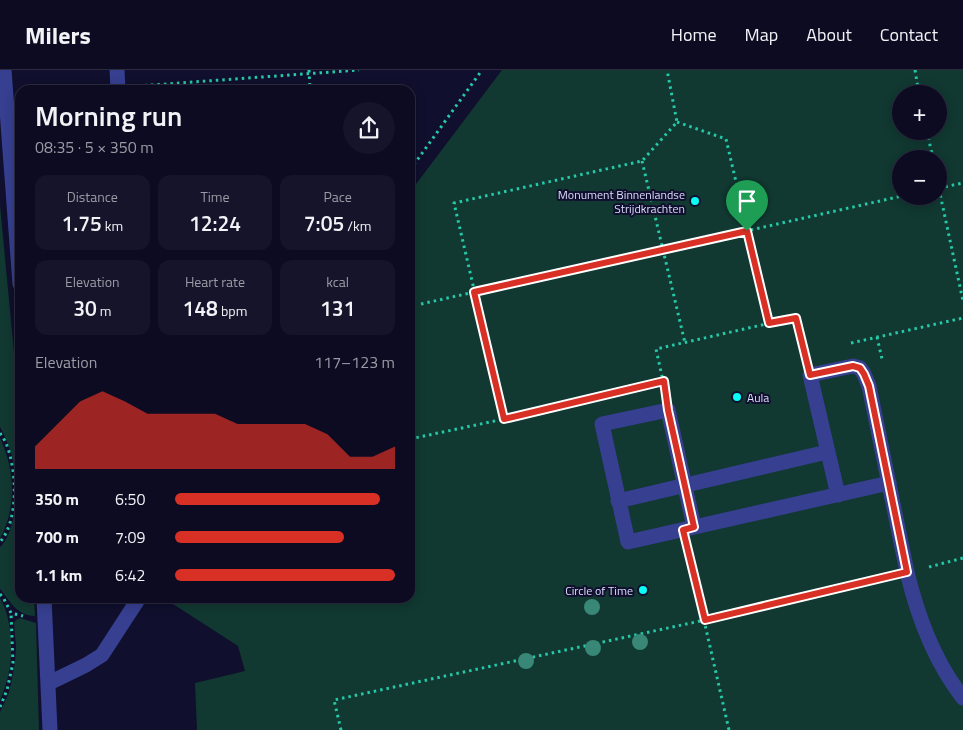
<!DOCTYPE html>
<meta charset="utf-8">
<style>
body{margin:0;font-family:"Titillium Web",sans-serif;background:#15142a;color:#f1f3f6;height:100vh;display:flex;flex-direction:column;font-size:19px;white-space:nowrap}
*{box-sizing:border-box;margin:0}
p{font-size:16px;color:#9a9ba5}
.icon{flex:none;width:28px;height:28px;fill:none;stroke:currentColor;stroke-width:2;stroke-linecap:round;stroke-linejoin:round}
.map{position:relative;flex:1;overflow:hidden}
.sheet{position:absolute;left:15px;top:15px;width:400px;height:518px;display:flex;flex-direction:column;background:#0c0b22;border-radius:15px;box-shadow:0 2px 12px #0003,0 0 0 1px #2c2b40}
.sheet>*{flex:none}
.controls{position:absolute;left:892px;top:15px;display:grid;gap:10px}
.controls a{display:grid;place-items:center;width:55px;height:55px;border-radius:50%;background:#0c0b22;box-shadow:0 2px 12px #0003,0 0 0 1px #2c2b40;font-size:25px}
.pin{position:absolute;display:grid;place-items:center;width:42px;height:42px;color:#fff;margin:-51px -21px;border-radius:50% 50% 50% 0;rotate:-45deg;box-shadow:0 0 5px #0007}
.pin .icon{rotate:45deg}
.round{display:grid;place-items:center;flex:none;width:52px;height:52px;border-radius:26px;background:#15142a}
.headline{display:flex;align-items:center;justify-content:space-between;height:85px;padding:0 20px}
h1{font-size:28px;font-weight:600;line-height:38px}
.metrics{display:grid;grid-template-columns:repeat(3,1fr);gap:8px;height:85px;padding:5px 20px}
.metrics div{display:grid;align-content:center;border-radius:12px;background:#15142a;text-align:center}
.metrics b{font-size:21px;font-weight:600}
.metrics small{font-size:14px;font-weight:400}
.metrics p{font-size:14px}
.chart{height:140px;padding:10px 20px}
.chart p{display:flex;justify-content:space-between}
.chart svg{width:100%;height:90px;margin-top:5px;fill:#d93025;opacity:.7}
ul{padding:0 20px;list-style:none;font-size:16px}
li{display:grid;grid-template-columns:80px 60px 1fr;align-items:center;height:38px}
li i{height:12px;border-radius:6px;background:#d93025}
header{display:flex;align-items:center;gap:30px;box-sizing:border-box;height:70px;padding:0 25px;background:#0c0b22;border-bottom:1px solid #2c2b40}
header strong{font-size:24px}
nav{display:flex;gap:28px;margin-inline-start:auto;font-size:18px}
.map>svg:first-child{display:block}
.green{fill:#113831;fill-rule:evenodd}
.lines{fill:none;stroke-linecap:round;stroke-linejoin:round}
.path{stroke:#25c9a8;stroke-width:3;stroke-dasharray:2.5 4;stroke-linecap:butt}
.minor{stroke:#363f90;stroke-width:15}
.tree{fill:#398877}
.route-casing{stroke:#fff;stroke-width:10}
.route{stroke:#d93025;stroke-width:6}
.poi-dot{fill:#07fff5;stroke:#100f2d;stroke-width:2}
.labels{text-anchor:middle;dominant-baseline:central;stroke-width:4;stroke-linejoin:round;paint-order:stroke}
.poi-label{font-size:12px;fill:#dbdcff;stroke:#100f2d;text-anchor:end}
</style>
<header>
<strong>Milers</strong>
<nav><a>Home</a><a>Map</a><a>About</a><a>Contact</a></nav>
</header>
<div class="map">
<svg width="963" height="660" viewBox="0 0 963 660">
<rect width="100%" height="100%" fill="#100f2d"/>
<!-- green -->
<g class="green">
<path d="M502 0H963V660H197L195 613 245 601 238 576 173 534 177 528H410V122ZM901 24H939V61H901ZM901 89H939V126H901Z"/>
<path d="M0 135 20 346V528H34L35 546C17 546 10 531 0 519V477C6 472 9 463 11 456 22 423 17 388 0 357Z"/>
<path d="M0 368C15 400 17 437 0 469Z"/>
<path d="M0 528C11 547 13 575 10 597 8 609 4 620 0 631Z"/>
<path d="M20 548 36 553 39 660H0V642L8 625 11 614 15 592 16 577 14 553 16 550Z"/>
</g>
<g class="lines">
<!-- path -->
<g class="path">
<path d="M309 0 310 20"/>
<path d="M915 0 919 24"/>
<path d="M138 16 359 0"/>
<path d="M677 52 726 69 769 253"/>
<path d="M927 61 933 89"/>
<path d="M642 91 685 273"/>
<path d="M410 100 482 0"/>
<path d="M939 118 963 113"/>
<path d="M939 119 963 231"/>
<path d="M421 234 902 126"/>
<path d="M877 267 882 289"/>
<path d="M851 273 963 248"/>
<path d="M665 320 656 279 797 247 805 285"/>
<path d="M504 349 454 133 642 91 677 52 667 0"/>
<path d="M0 363C2 367 5 370 6 373 17 400 19 450 0 472"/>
<path d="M410 369 504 349 664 311"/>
<path d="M688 480 729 660"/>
<path d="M929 497 963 488"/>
<path d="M0 524 4 529 11 543 23 546"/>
<path d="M0 637 7 620 13 593 11 543"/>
<path d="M341 660 334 630 705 550 886 507"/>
</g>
<!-- minor -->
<g class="minor">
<path d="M4 0 20 214"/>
<path d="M117 0 118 20"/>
<path d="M838 425 810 305 853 296 860 298 864 304 869 316 907 502C918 548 934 591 963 628"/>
<path d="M618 431 827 382"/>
<path d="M694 457 668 340 602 354 628 472 889 413"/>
<path d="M44 528 50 660"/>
<path d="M49 613 86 595 102 585 139 528"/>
</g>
</g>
<!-- trees -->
<g class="tree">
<circle cx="592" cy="537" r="8"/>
<circle cx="640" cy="572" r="8"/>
<circle cx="593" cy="578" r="8"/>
<circle cx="526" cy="591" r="8"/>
</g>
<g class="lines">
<!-- route casing -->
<g class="route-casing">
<path id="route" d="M747 161 769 253 796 248 810 305 853 296 860 298 864 304 869 316 907 502 705 550 683 460 694 457 668 340 664 311 504 349 474 222Z"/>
</g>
<!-- route -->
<use href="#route" class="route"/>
</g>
<!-- markers -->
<g class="poi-dot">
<circle cx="695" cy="131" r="5"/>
<circle cx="737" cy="327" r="5"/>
<circle cx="643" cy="520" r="5"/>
</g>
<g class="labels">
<!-- poi labels -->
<g class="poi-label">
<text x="685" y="124">Monument Binnenlandse<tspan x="685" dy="14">Strijdkrachten</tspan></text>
<text x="747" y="327" text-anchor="start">Aula</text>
<text x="633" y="520">Circle of Time</text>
</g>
</g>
</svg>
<div class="controls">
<a>+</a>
<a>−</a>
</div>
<div class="pin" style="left:747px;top:161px;background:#1e9e55"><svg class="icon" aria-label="arrive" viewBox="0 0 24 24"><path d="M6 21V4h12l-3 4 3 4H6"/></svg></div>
<section class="sheet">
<div class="headline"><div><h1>Morning run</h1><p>08:35 · 5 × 350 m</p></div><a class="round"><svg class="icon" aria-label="share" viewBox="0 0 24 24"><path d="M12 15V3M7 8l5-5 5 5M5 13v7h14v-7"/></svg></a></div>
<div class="metrics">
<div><p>Distance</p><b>1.75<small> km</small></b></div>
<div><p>Time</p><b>12:24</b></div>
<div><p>Pace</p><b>7:05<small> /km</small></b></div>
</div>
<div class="metrics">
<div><p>Elevation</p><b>30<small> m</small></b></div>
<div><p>Heart rate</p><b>148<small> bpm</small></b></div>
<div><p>kcal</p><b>131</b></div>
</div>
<div class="chart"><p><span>Elevation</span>117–123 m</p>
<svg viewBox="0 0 160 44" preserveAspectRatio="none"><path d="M0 44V33L10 22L20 11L30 6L40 11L50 17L60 17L70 17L80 17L90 22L100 22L110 22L120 22L130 27L140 38L150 38L160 33V44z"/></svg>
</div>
<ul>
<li><b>350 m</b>6:50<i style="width:93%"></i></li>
<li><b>700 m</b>7:09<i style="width:77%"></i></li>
<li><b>1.1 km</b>6:42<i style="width:100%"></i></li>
</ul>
</section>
</div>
